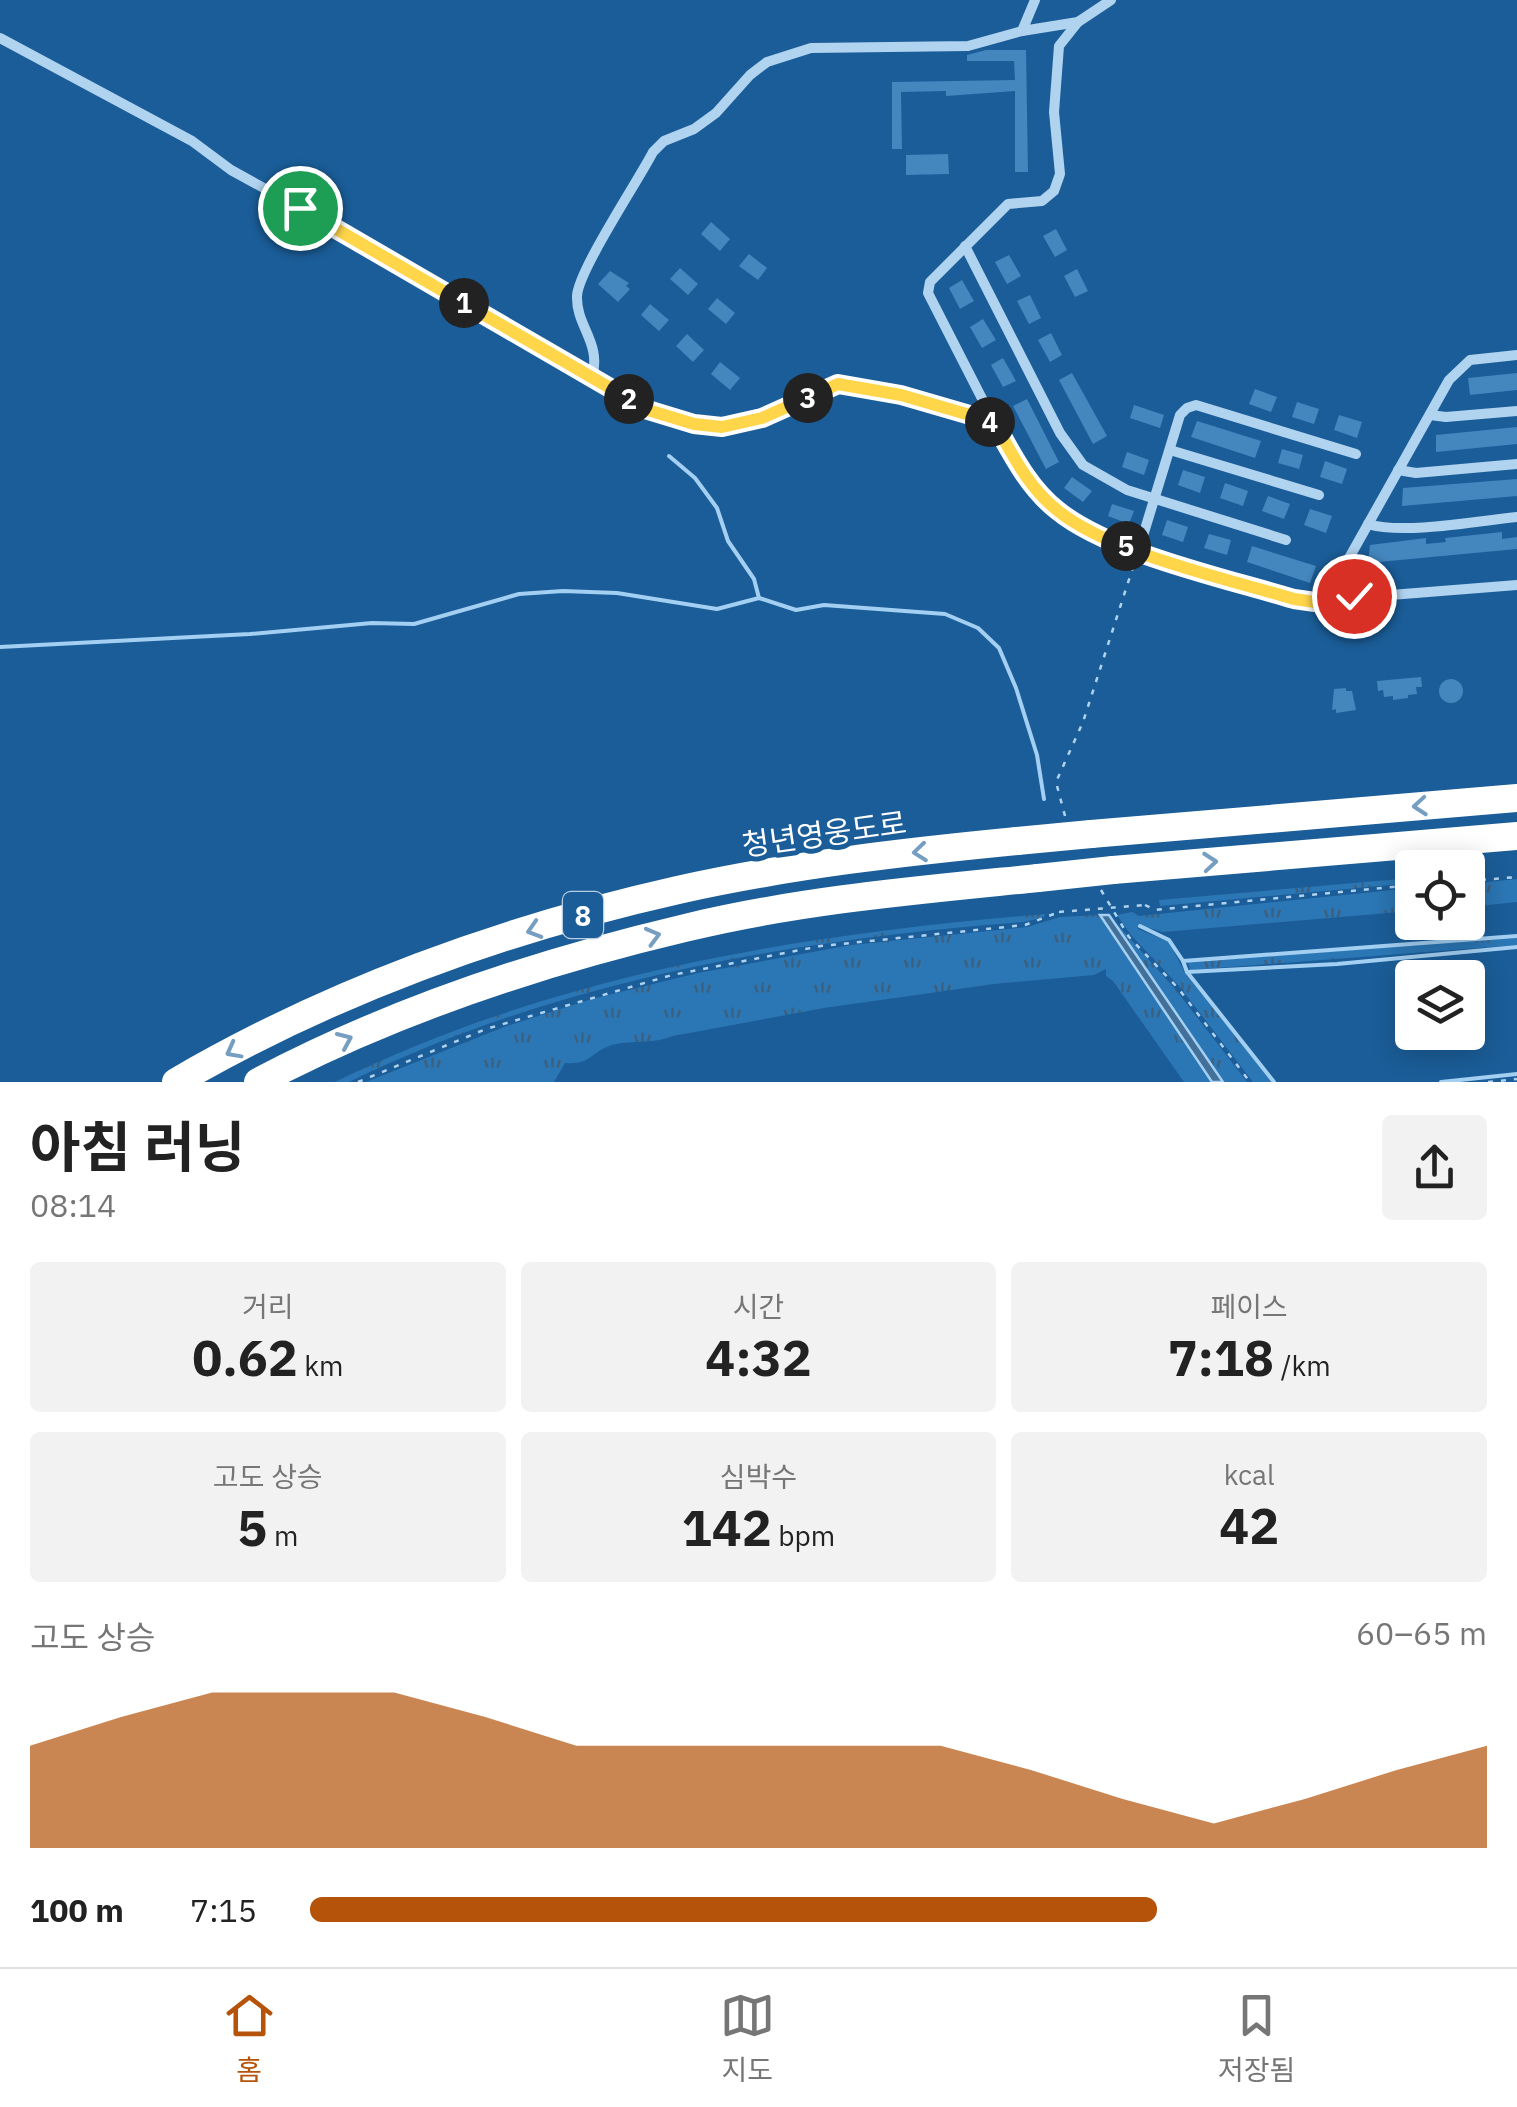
<!DOCTYPE html>
<html lang="ko">
<meta charset="utf-8">
<style>
body{margin:0;font-family:"IBM Plex Sans","Noto Sans KR",sans-serif;background:#f2f2f2;color:#222;height:100vh;display:flex;flex-direction:column;font-size:38px;white-space:nowrap}
*{box-sizing:border-box;margin:0}
p{font-size:32px;color:#767676}
.icon{flex:none;width:55px;height:55px;fill:none;stroke:currentColor;stroke-width:2;stroke-linecap:round;stroke-linejoin:round}
.map{position:relative;height:1082px;overflow:hidden}
.sheet{display:flex;flex-direction:column;background:#fff;flex:1}
.sheet>*{flex:none}
.fabs{position:absolute;left:1395px;top:850px;display:grid;gap:20px}
.fabs a{display:grid;place-items:center;width:90px;height:90px;border-radius:10px;background:#fff;box-shadow:0 5px 25px #0003;font-size:50px}
.pin{position:absolute;display:grid;place-items:center;width:85px;height:85px;color:#fff;margin:-42px;border:5px solid #fff;border-radius:50%;box-shadow:0 2px 10px #0007}
.km{position:absolute;width:50px;height:50px;margin:-25px;border-radius:50%;background:#222;color:#fff;font-size:28px;line-height:50px;text-align:center}
.round{display:grid;place-items:center;flex:none;width:105px;height:105px;border-radius:10px;background:#f2f2f2}
.summary{display:flex;align-items:center;justify-content:space-between;height:170px;padding:0 30px}
h1{font-size:55px;font-weight:700;line-height:75px}
.stats{display:grid;grid-template-columns:repeat(3,1fr);gap:15px;height:170px;padding:10px 30px}
.stats div{display:grid;align-content:center;border-radius:10px;background:#f2f2f2;text-align:center}
.stats b{font-size:50px;font-weight:700}
.stats small{font-size:28px;font-weight:400}
.stats p{font-size:28px}
.chart{height:280px;padding:20px 30px}
.chart p{display:flex;justify-content:space-between}
.chart svg{width:100%;height:180px;margin-top:10px;fill:#b45309;opacity:.7}
ul{padding:0 30px;list-style:none;font-size:32px}
li{display:grid;grid-template-columns:160px 120px 1fr;align-items:center;height:75px}
li i{height:25px;border-radius:12px;background:#b45309}
.dock{display:flex;justify-content:space-around;align-items:center;height:140px;border-top:2px solid #e0e0e0;background:#fff;font-size:28px;color:#767676}
.dock a{display:grid;justify-items:center;gap:5px}
.dock .on{color:#b45309}
.map>svg:first-child{display:block}
.grass{fill:url(#grass-tufts)}
.water{fill:#427099;stroke:#a3cff2;stroke-width:2.5}
.lines{fill:none;stroke-linecap:round;stroke-linejoin:round}
.stream{stroke:#a3cff2;stroke-width:4}
.building{fill:#4486be}
.path{stroke:#b0d3f0;stroke-width:2.5;stroke-dasharray:5 8;stroke-linecap:butt}
.minor{stroke:#b0d3f0;stroke-width:10}
.motorway{stroke:#fff;stroke-width:28}
.path-bridge{stroke:#b0d3f0;stroke-width:2.5;stroke-dasharray:5 8;stroke-linecap:butt}
.motorway-bridge{stroke:#fff;stroke-width:28}
.oneway{stroke:#769ec1}
.route-casing{stroke:#fff;stroke-width:20}
.route{stroke:#ffd54a;stroke-width:12}
.labels{text-anchor:middle;dominant-baseline:central;stroke-width:10;stroke-linejoin:round;paint-order:stroke}
.shield{fill:#1b5d98;stroke:#bbcee0;stroke-width:2.5}
.shield-label{font-size:28px;font-weight:bold;fill:#fff}
.street-label{font-size:30px;fill:#fff;stroke:#1b5d98}
</style>
<div class="map">
<svg width="1517" height="1082" viewBox="0 0 1517 1082">
<defs>
<pattern id="grass-tufts" width="24" height="20" patternUnits="userSpaceOnUse" patternTransform="scale(2.5)"><rect width="24" height="20" fill="#2b76b4"/><path d="M3 7l-1-3M5 7V3M7 7l1-3M15 17l-1-3M17 17v-4M19 17l1-3" fill="none" stroke="#3c6180"/></pattern>
</defs>
<rect width="100%" height="100%" fill="#1b5d98"/>
<!-- grass -->
<g class="grass">
<path d="M1412 878V883L1160 906 1159 900Z"/>
<path d="M1517 879V902L1468 907V884Z"/>
<path d="M1412 888V911L1163 932 1139 925 1138 929 1169 942 1185 973 1272 1082H1253L1180 987 1131 935 1117 915 1132 912 1139 916Z"/>
<path d="M1045 914 1044 917 1024 922C794 939 559 980 349 1082H335C561 972 798 935 1045 914Z"/>
<path d="M1100 915 1212 1082H1184L1113 981 1106 976V969L1094 975 994 984 824 1008 673 1036C650 1045 630 1039 609 1046 589 1054 590 1065 565 1063L554 1082H366L504 1027 592 999 698 973 851 945 1027 927 1060 917Z"/>
<path d="M1109 915 1176 990 1247 1082H1223Z"/>
<path d="M1517 938V945L1190 970 1188 962Z"/>
</g>
<!-- water -->
<path class="water" d="M1100 915H1109L1223 1082H1212Z"/>
<g class="lines">
<!-- stream -->
<g class="stream">
<path d="M669 456 695 478 717 508 728 541 754 579 759 598"/>
<path d="M0 647 250 634 372 623 414 624 519 594 563 591 617 593 717 609 759 598 796 610 824 605 945 614 978 628 999 648 1016 688 1037 755 1044 799"/>
<path d="M1140 926 1169 940 1183 961 1517 936"/>
<path d="M1183 961 1187 972 1274 1082"/>
<path d="M1187 972 1337 964 1517 947"/>
<path d="M1441 1082 1517 1074"/>
</g>
</g>
<!-- building -->
<g class="building">
<path d="M986 50H1026L1028 172H1015V91L946 96V91L901 92 902 149H892V82L1015 80 1014 61H967V55Z"/>
<path d="M948 154 949 174 906 175V155Z"/>
<path d="M711 222 730 239 720 251 701 234Z"/>
<path d="M1056 229 1067 250 1055 257 1043 236Z"/>
<path d="M749 254 767 268 758 280 739 266Z"/>
<path d="M1009 255 1021 276 1007 284 995 262Z"/>
<path d="M680 268 698 284 688 295 670 279Z"/>
<path d="M1077 269 1088 291 1075 297 1064 276Z"/>
<path d="M610 271 629 283 626 286 630 289 618 302 598 284Z"/>
<path d="M962 280 974 301 960 309 949 288Z"/>
<path d="M1030 295 1041 318 1029 324 1017 301Z"/>
<path d="M717 298 735 313 726 324 708 309Z"/>
<path d="M650 304 669 320 659 331 641 315Z"/>
<path d="M983 319 996 340 982 348 970 327Z"/>
<path d="M1051 333 1062 355 1050 362 1038 340Z"/>
<path d="M687 334 704 350 693 362 676 346Z"/>
<path d="M1003 358 1016 381 1003 387 991 365Z"/>
<path d="M720 362 740 378 730 390 711 374Z"/>
<path d="M1072 373 1107 436 1093 444 1059 380Z"/>
<path d="M1517 373V390L1470 395 1468 378Z"/>
<path d="M1255 389 1277 397 1271 412 1249 404Z"/>
<path d="M1027 399 1059 462 1046 469 1013 406Z"/>
<path d="M1297 402 1319 409 1314 424 1292 417Z"/>
<path d="M1134 405 1164 415 1160 428 1130 418Z"/>
<path d="M1339 415 1362 422 1357 438 1334 430Z"/>
<path d="M1197 421 1261 441 1255 458 1191 437Z"/>
<path d="M1517 427V444L1436 452V435Z"/>
<path d="M1282 449 1303 455 1299 469 1278 463Z"/>
<path d="M1127 452 1149 460 1144 475 1122 467Z"/>
<path d="M1325 461 1347 469 1342 484 1320 477Z"/>
<path d="M1183 470 1205 477 1200 493 1178 485Z"/>
<path d="M1072 477 1092 491 1083 502 1064 488Z"/>
<path d="M1517 479V496L1402 506 1403 488Z"/>
<path d="M1225 483 1248 491 1243 506 1220 498Z"/>
<path d="M1268 496 1290 504 1284 519 1262 511Z"/>
<path d="M1112 504 1134 511 1129 524 1108 516Z"/>
<path d="M1310 509 1332 516 1326 533 1304 525Z"/>
<path d="M1167 520 1188 527 1183 542 1162 535Z"/>
<path d="M1502 532V539L1517 537V549L1368 563 1370 545 1426 538V544L1446 542 1445 538Z"/>
<path d="M1209 534 1231 540 1227 555 1204 548Z"/>
<path d="M1252 546 1316 566 1310 583 1247 562Z"/>
<path d="M1421 677 1422 687H1416L1417 694 1408 695V698L1393 700V696L1384 697 1383 690 1378 691 1377 681Z"/>
<circle cx="1451" cy="691" r="12"/>
<path d="M1346 688V691H1352L1356 710 1336 713V709L1332 710 1334 689Z"/>
</g>
<g class="lines">
<!-- path -->
<g class="path">
<path d="M1065 816 1056 782 1083 722 1134 564"/>
<path d="M1468 881 1517 877"/>
<path d="M1101 890 1129 937 1178 988 1250 1082"/>
<path d="M1145 905 1155 910 1412 885"/>
<path d="M358 1082 486 1029 672 975 821 946 1025 925 1059 912"/>
<path d="M1488 1082 1517 1079"/>
</g>
<!-- minor -->
<g class="minor">
<path d="M1022 31 1035 0"/>
<path d="M0 38 192 141 231 170 369 246 648 410 694 424 722 427 761 418 838 384 901 395 994 422C1007 444 1018 469 1034 488 1087 548 1219 577 1294 599L1315 601 1517 585"/>
<path d="M965 246 1060 433 1083 465 1127 490 1286 540"/>
<path d="M592 378C602 342 576 327 577 296 578 271 638 181 653 152L664 141 694 129 716 113 750 75 767 62 811 48 968 46 1022 31 1078 22"/>
<path d="M1430 415 1446 417 1517 411"/>
<path d="M994 422 928 293 930 282 1008 204 1042 201 1054 191 1060 174 1054 112 1059 46 1078 22 1111 0"/>
<path d="M1170 450 1319 495"/>
<path d="M1398 470 1416 473 1517 464"/>
<path d="M1368 524C1403 535 1478 521 1517 517"/>
<path d="M1138 552 1180 415 1187 408 1196 405 1356 454"/>
<path d="M1329 600 1335 583 1449 380 1470 360 1517 355"/>
</g>
<!-- motorway -->
<g class="motorway">
<path d="M1091 834 1517 798"/>
<path d="M1113 870 1517 836"/>
<path d="M176 1082C330 992 504 929 678 890 790 865 904 852 1017 841"/>
<path d="M258 1082C392 1011 537 963 685 928 800 900 920 890 1038 878"/>
</g>
<!-- path-bridge -->
<path class="path-bridge" d="M1059 912 1145 905"/>
<!-- motorway-bridge -->
<g class="motorway-bridge">
<path d="M1017 841 1091 834"/>
<path d="M1038 878 1113 870"/>
</g>
</g>
<!-- one-way arrows -->
<defs><path id="oneway-chevron" d="M-2-3.5L2.5 0L-2 3.5" fill="none" stroke-width="1.6" stroke-linecap="round" stroke-linejoin="round" transform="scale(2.5)"/></defs>
<g class="oneway">
<use href="#oneway-chevron" transform="translate(1420 806) rotate(175)"/>
<use href="#oneway-chevron" transform="translate(920 852) rotate(174)"/>
<use href="#oneway-chevron" transform="translate(1210 862) rotate(-5)"/>
<use href="#oneway-chevron" transform="translate(534 930) rotate(163)"/>
<use href="#oneway-chevron" transform="translate(653 936) rotate(-15)"/>
<use href="#oneway-chevron" transform="translate(345 1040) rotate(-24)"/>
<use href="#oneway-chevron" transform="translate(233 1051) rotate(152)"/>
</g>
<g class="lines">
<!-- route casing -->
<g class="route-casing">
<path id="route" d="M300 208 648 410 694 424 722 427 762 418 838 384 901 395 994 422C1012 454 1028 487 1057 510 1109 553 1228 579 1294 599L1315 602 1354 596"/>
</g>
<!-- route -->
<use href="#route" class="route"/>
</g>
<g class="labels">
<!-- shield labels -->
<rect class="shield" x="563" y="892" width="40" height="46" rx="8"/>
<g class="shield-label">
<text x="583" y="915">8</text>
</g>
<!-- street labels -->
<g class="street-label">
<text transform="translate(824 833) rotate(-8)">청년영웅도로</text>
</g>
</g>
</svg>
<div class="fabs">
<a><svg class="icon" aria-label="locate" viewBox="0 0 24 24"><circle cx="12" cy="12" r="6"/><path d="M12 2v4M12 18v4M2 12h4M18 12h4"/></svg></a>
<a><svg class="icon" aria-label="layers" viewBox="0 0 24 24"><path d="M12 4l9 5-9 5-9-5zM3 14l9 5 9-5"/></svg></a>
</div>
<div class="pin" style="left:300px;top:208px;background:#1e9e55"><svg class="icon" aria-label="arrive" viewBox="0 0 24 24"><path d="M6 21V4h12l-3 4 3 4H6"/></svg></div>
<div class="pin" style="left:1354px;top:596px;background:#d93025"><svg class="icon" aria-label="check" viewBox="0 0 24 24"><path d="M5 12l5 5 9-10"/></svg></div>
<b class="km" style="left:464px;top:303px">1</b>
<b class="km" style="left:629px;top:399px">2</b>
<b class="km" style="left:808px;top:398px">3</b>
<b class="km" style="left:990px;top:422px">4</b>
<b class="km" style="left:1126px;top:546px">5</b>
</div>
<section class="sheet">
<div class="summary"><div><h1>아침 러닝</h1><p>08:14</p></div><a class="round"><svg class="icon" aria-label="share" viewBox="0 0 24 24"><path d="M12 15V3M7 8l5-5 5 5M5 13v7h14v-7"/></svg></a></div>
<div class="stats">
<div><p>거리</p><b>0.62<small> km</small></b></div>
<div><p>시간</p><b>4:32</b></div>
<div><p>페이스</p><b>7:18<small> /km</small></b></div>
</div>
<div class="stats">
<div><p>고도 상승</p><b>5<small> m</small></b></div>
<div><p>심박수</p><b>142<small> bpm</small></b></div>
<div><p>kcal</p><b>42</b></div>
</div>
<div class="chart"><p><span>고도 상승</span>60–65 m</p>
<svg viewBox="0 0 160 44" preserveAspectRatio="none"><path d="M0 44V19L10 12L20 6L30 6L40 6L50 12L60 19L70 19L80 19L90 19L100 19L110 25L120 32L130 38L140 32L150 25L160 19V44z"/></svg>
</div>
<ul>
<li><b>100 m</b>7:15<i style="width:72%"></i></li>
</ul>
</section>
<nav class="dock">
<a class="on"><svg class="icon" aria-label="home" viewBox="0 0 24 24"><path d="M3 11l9-7 9 7M6 9v11h12V9"/></svg>홈</a>
<a><svg class="icon" aria-label="map" viewBox="0 0 24 24"><path d="M3 6l6-2 6 2 6-2v14l-6 2-6-2-6 2zM9 4v14M15 6v14"/></svg>지도</a>
<a><svg class="icon" aria-label="saved" viewBox="0 0 24 24"><path d="M7 4h10v16l-5-4-5 4z"/></svg>저장됨</a>
</nav>
